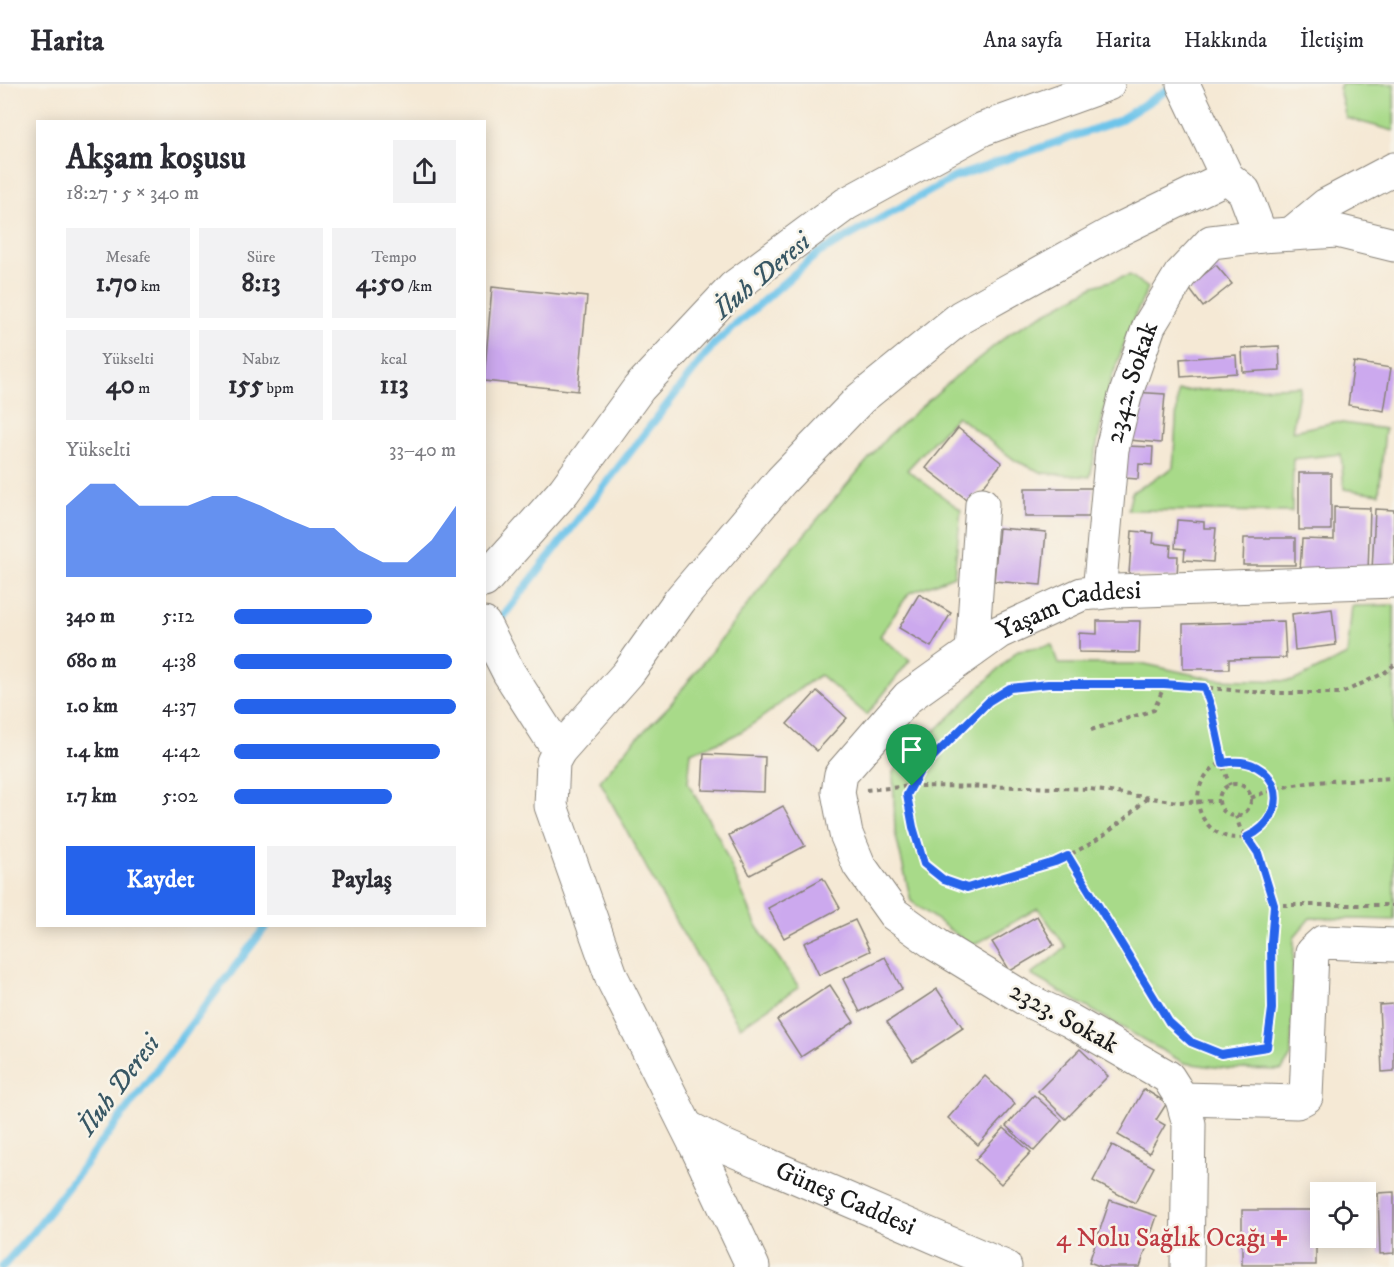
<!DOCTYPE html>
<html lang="tr">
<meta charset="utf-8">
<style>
body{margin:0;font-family:"IM FELL DW Pica",serif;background:#f2f2f3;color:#2b2b33;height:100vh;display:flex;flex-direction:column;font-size:22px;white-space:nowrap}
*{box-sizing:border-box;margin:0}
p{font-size:20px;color:#7c7c81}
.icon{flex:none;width:33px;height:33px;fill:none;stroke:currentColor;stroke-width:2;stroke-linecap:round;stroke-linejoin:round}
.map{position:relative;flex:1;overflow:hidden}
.sheet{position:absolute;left:36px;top:36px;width:450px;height:807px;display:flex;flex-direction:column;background:#fff;border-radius:0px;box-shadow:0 3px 15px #0003}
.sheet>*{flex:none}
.controls{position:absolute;left:1310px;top:1098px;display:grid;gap:12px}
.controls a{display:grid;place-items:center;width:66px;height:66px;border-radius:0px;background:#fff;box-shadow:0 3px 15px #0003;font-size:30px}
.pin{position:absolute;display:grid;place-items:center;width:51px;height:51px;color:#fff;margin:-62px -26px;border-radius:50% 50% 50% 0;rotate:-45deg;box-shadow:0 0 6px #0007}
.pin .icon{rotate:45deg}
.round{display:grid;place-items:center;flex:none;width:63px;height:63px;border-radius:0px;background:#f2f2f3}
.headline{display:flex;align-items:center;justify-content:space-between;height:102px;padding:0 30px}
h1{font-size:33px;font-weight:700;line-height:45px}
.figures{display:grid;grid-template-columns:repeat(3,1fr);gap:9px;height:102px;padding:6px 30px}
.figures div{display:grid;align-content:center;border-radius:0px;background:#f2f2f3;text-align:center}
.figures b{font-size:26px;font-weight:700}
.figures small{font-size:16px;font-weight:400}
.figures p{font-size:16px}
.chart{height:168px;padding:12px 30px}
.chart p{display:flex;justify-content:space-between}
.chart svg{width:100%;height:108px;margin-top:6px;fill:#2563eb;opacity:.7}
.cta{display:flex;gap:12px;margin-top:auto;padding:12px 30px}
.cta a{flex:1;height:69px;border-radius:0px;background:#2563eb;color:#fff;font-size:24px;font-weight:700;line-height:69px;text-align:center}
.cta a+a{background:#f2f2f3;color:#2b2b33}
ul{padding:0 30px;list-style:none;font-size:20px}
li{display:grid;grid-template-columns:96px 72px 1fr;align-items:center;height:45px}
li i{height:15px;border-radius:8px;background:#2563eb}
header{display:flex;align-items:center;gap:36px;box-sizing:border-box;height:84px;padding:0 30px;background:#fff;border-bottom:2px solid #e1e1e2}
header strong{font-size:28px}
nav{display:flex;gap:33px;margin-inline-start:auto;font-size:21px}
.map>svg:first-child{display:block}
.green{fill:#a8da89;stroke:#627b52;stroke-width:1.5}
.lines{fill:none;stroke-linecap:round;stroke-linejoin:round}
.stream{stroke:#6dc4ea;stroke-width:8}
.building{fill:#cca9ee}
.minor-casing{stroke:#888278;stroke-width:35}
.path{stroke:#888278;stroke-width:4;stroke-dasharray:4.5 4.5;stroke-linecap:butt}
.minor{stroke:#fff;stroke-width:33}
.route-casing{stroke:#fff;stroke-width:12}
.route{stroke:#2563eb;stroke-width:8}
.health-dot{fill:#e0444e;stroke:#f7f3e8;stroke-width:2}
.labels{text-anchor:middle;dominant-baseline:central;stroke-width:5;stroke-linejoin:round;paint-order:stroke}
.street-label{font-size:26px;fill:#1c1c1c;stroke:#f7f3e8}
.health-label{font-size:26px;fill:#be3a42;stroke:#f7f3e8;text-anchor:end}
.water-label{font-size:27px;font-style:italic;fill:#385764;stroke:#f7f3e8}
</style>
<header>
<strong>Harita</strong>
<nav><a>Ana sayfa</a><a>Harita</a><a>Hakkında</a><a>İletişim</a></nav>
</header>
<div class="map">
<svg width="1394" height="1183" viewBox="0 0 1394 1183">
<rect width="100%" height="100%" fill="#f7f3e8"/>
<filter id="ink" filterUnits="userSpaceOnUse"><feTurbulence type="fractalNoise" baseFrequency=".0167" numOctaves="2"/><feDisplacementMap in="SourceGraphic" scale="12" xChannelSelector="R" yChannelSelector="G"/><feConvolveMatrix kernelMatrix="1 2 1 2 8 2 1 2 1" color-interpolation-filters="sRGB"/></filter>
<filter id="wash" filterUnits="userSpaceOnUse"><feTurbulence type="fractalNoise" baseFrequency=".008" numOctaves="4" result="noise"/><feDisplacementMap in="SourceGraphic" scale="24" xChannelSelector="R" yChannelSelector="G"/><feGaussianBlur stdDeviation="1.35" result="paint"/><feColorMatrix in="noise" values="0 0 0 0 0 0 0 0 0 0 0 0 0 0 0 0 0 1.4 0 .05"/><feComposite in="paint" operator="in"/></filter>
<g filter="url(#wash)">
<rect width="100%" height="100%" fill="#f5e9d5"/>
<!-- green -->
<g class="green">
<path d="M1341 0H1394V47L1346 34 1339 5Z"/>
<path d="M1130 191 1148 204 1132 238 1110 299 1090 393 1043 389 1016 377 957 332 907 386 961 426 954 492 909 509 880 552 910 576 867 631 820 591C790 609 765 635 735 651 721 658 705 663 691 668L688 699 719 754 757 843 799 903 740 943 674 835 600 697 630 661 669 622 777 483 888 352 954 294 1013 247 1094 202Z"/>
<path d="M1300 302 1292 347 1335 338 1385 345 1379 410 1344 405 1341 370 1293 375 1292 428 1128 426 1132 408 1173 384 1178 307Z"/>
<path d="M1394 521V836L1310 834 1294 853 1291 972 1282 986 1230 985 1184 979 1031 891 1066 863 1038 824 972 862 911 817 895 748 893 688 1018 566 1052 561 1058 580H1145L1213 595 1293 597 1347 571 1352 522Z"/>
</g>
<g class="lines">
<!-- stream -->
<g class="stream">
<path d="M494 544 714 260 817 170 955 93 1118 37 1175 1"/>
<path d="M2 1183 34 1147 266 842"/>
</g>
</g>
<g id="blocks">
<!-- building -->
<g class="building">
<path d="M1216 181 1232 200 1203 223 1188 203Z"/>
<path d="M492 203 587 213 578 307 484 297Z"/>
<path d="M1279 262 1280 286 1243 288 1242 264Z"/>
<path d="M1236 271 1237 289 1181 293 1180 275Z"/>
<path d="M1354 278 1391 284 1384 327 1348 321Z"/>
<path d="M1133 308 1165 310 1161 359 1129 356Z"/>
<path d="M958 344 1002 379 970 418 926 384Z"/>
<path d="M1125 362 1153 363 1152 381 1139 380 1138 395 1124 394Z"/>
<rect x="1299" y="389" width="32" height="57"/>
<rect x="1025" y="404" width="68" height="29"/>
<path d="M1334 423 1370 424 1368 489 1300 487 1302 455 1334 456Z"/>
<path d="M1375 425 1394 426V489L1372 487Z"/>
<path d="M1177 436 1204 438V444H1216L1213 478 1184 476 1185 465 1175 464Z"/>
<path d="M999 444 1046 448 1041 501 994 497Z"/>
<path d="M1132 447 1154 449 1153 459 1171 461 1170 472H1178L1177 494 1129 490Z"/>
<path d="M1244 454H1295V481H1243Z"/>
<path d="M919 510 951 529 931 563 899 544Z"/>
<path d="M1332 525 1336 561 1295 566 1292 530Z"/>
<path d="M1097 537H1140L1139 569 1079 568V549L1097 550Z"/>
<path d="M1284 537 1286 574 1229 575V585H1183V540Z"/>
<path d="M817 607 847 634 817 667 787 640Z"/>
<path d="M704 670 765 673 764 708 702 706Z"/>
<path d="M783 722 805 762 750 791 729 751Z"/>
<path d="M823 794 840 824 784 854 768 824Z"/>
<path d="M1037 832 1054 861 1010 887 992 858Z"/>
<path d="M855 836 870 867 819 891 804 859Z"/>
<path d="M885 873 902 905 860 928 843 895Z"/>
<path d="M830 901 854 938 801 973 777 936Z"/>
<path d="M937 905 963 944 913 977 887 938Z"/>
<path d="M1394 920V987L1382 988 1379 921Z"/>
<path d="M1080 965 1108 992 1066 1035 1038 1007Z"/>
<path d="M985 992 1015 1020 978 1061 948 1034Z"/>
<path d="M1144 1005 1167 1019 1156 1036 1165 1041 1149 1069 1118 1051Z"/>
<path d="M1034 1011 1062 1036 1034 1067 1006 1042Z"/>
<path d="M1004 1044 1031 1068 1001 1100 975 1076Z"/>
<path d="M1112 1061 1154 1083 1135 1119 1093 1097Z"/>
<path d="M1394 1108V1169L1380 1170 1378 1109Z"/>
<path d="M1110 1116 1157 1132 1140 1183H1102L1089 1178Z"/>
<rect x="1242" y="1126" width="74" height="55"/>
</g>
</g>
</g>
<g filter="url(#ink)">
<use href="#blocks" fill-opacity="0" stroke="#888278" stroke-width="1.5"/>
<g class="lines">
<!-- minor casing -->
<g class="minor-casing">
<g id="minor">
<path d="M1183 0 1227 93"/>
<path d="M1291 150 1326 121 1394 85"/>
<path d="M484 497 564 407 639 304 734 203 846 120 983 45 1108 0"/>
<path id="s1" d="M1099 509 1112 365 1125 312 1149 242 1180 191 1211 158 1261 152 1337 147 1394 161"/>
<path d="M484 540 509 589 559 667"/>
<path d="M972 567 982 420"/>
<path d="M1182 1015 1297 1018 1306 1013 1312 868 1323 858 1394 861"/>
<path id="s2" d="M687 1043 724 1062 1005 1183"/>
<path d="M753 1183 696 1062 612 894 551 722 553 678 559 667 628 589 680 516 781 397 860 315 961 233 1116 147 1227 93 1244 107 1261 152"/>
<path id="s3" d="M1187 1183 1189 1040 1182 1015 1168 993 1069 936 1027 916 937 861 894 830 859 781 846 750 838 708 841 690 908 613 999 548 1082 510 1116 507 1394 497"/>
</g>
</g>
<!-- path -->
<g class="path">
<path d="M1204 603C1215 634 1217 673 1230 701"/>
<path d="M1091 646 1154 626 1165 600"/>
<circle cx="1237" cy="715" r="39"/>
<circle cx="1235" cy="716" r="16"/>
<path d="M866 706 912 702 1025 703 1090 705 1178 718 1219 717"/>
<path d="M1147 714C1100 761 1064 777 1001 795 991 798 975 805 965 804 951 802 935 792 926 781 917 771 910 725 907 711L921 685 989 617 1010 604 1048 600H1165L1265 609H1342L1384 589 1394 581"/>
<path d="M1251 714C1295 694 1346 697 1394 694"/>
<path d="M1068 772 1169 938 1191 958 1221 970 1267 963 1272 925 1271 859 1274 821 1258 769 1240 744 1236 732"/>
<path d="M1274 821H1394"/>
</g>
<!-- minor -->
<use href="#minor" class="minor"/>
</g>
</g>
<g class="lines" filter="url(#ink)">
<!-- route casing -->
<g class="route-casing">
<path id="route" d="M1048 600H1164L1204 603 1211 623 1223 679C1277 668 1297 730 1247 753L1258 769 1274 821 1271 859 1272 925 1267 963 1221 970 1191 958 1169 938 1068 772 1055 778 967 804 944 796 924 780 913 743 907 711 921 685 989 617 1010 604Z"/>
</g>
<!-- route -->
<use href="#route" class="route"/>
</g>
<!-- markers -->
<path class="health-dot" d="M1276 1145h6v6h6v6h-6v6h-6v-6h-6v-6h6z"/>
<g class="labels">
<!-- street labels -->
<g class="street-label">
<text stroke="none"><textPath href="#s1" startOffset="214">2342. Sokak</textPath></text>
<text stroke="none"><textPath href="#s3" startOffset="958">Yaşam Caddesi</textPath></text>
<text transform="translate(1064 934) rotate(29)">2323. Sokak</text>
<text stroke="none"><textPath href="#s2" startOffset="174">Güneş Caddesi</textPath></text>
</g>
<!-- health labels -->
<g class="health-label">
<text x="1266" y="1154">4 Nolu Sağlık Ocağı</text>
</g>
<!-- water labels -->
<g class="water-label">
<text transform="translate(762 192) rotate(-40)">İluh Deresi</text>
<text transform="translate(119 1001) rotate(-53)">İluh Deresi</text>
</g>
</g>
</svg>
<div class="controls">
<a><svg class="icon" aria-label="locate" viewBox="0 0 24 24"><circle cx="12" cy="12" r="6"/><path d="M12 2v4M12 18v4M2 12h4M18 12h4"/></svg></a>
</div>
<div class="pin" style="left:912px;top:702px;background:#1e9e55"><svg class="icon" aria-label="arrive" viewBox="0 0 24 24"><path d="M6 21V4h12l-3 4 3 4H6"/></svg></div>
<section class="sheet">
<div class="headline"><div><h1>Akşam koşusu</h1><p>18:27 · 5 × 340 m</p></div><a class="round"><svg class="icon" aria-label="share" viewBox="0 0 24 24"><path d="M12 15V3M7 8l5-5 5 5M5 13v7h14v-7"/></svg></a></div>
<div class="figures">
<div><p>Mesafe</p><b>1.70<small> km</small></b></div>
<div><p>Süre</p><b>8:13</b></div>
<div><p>Tempo</p><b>4:50<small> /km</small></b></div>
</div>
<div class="figures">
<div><p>Yükselti</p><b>40<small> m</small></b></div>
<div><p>Nabız</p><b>155<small> bpm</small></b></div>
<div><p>kcal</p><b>113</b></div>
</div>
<div class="chart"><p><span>Yükselti</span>33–40 m</p>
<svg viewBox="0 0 160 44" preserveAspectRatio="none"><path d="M0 44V15L10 6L20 6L30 15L40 15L50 15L60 11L70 11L80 15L90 20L100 24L110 24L120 33L130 38L140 38L150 29L160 15V44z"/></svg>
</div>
<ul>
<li><b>340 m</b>5:12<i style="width:62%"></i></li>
<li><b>680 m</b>4:38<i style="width:98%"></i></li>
<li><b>1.0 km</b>4:37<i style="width:100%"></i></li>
<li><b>1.4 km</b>4:42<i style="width:93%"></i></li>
<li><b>1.7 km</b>5:02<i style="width:71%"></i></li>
</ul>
<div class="cta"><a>Kaydet</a><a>Paylaş</a></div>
</section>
</div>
